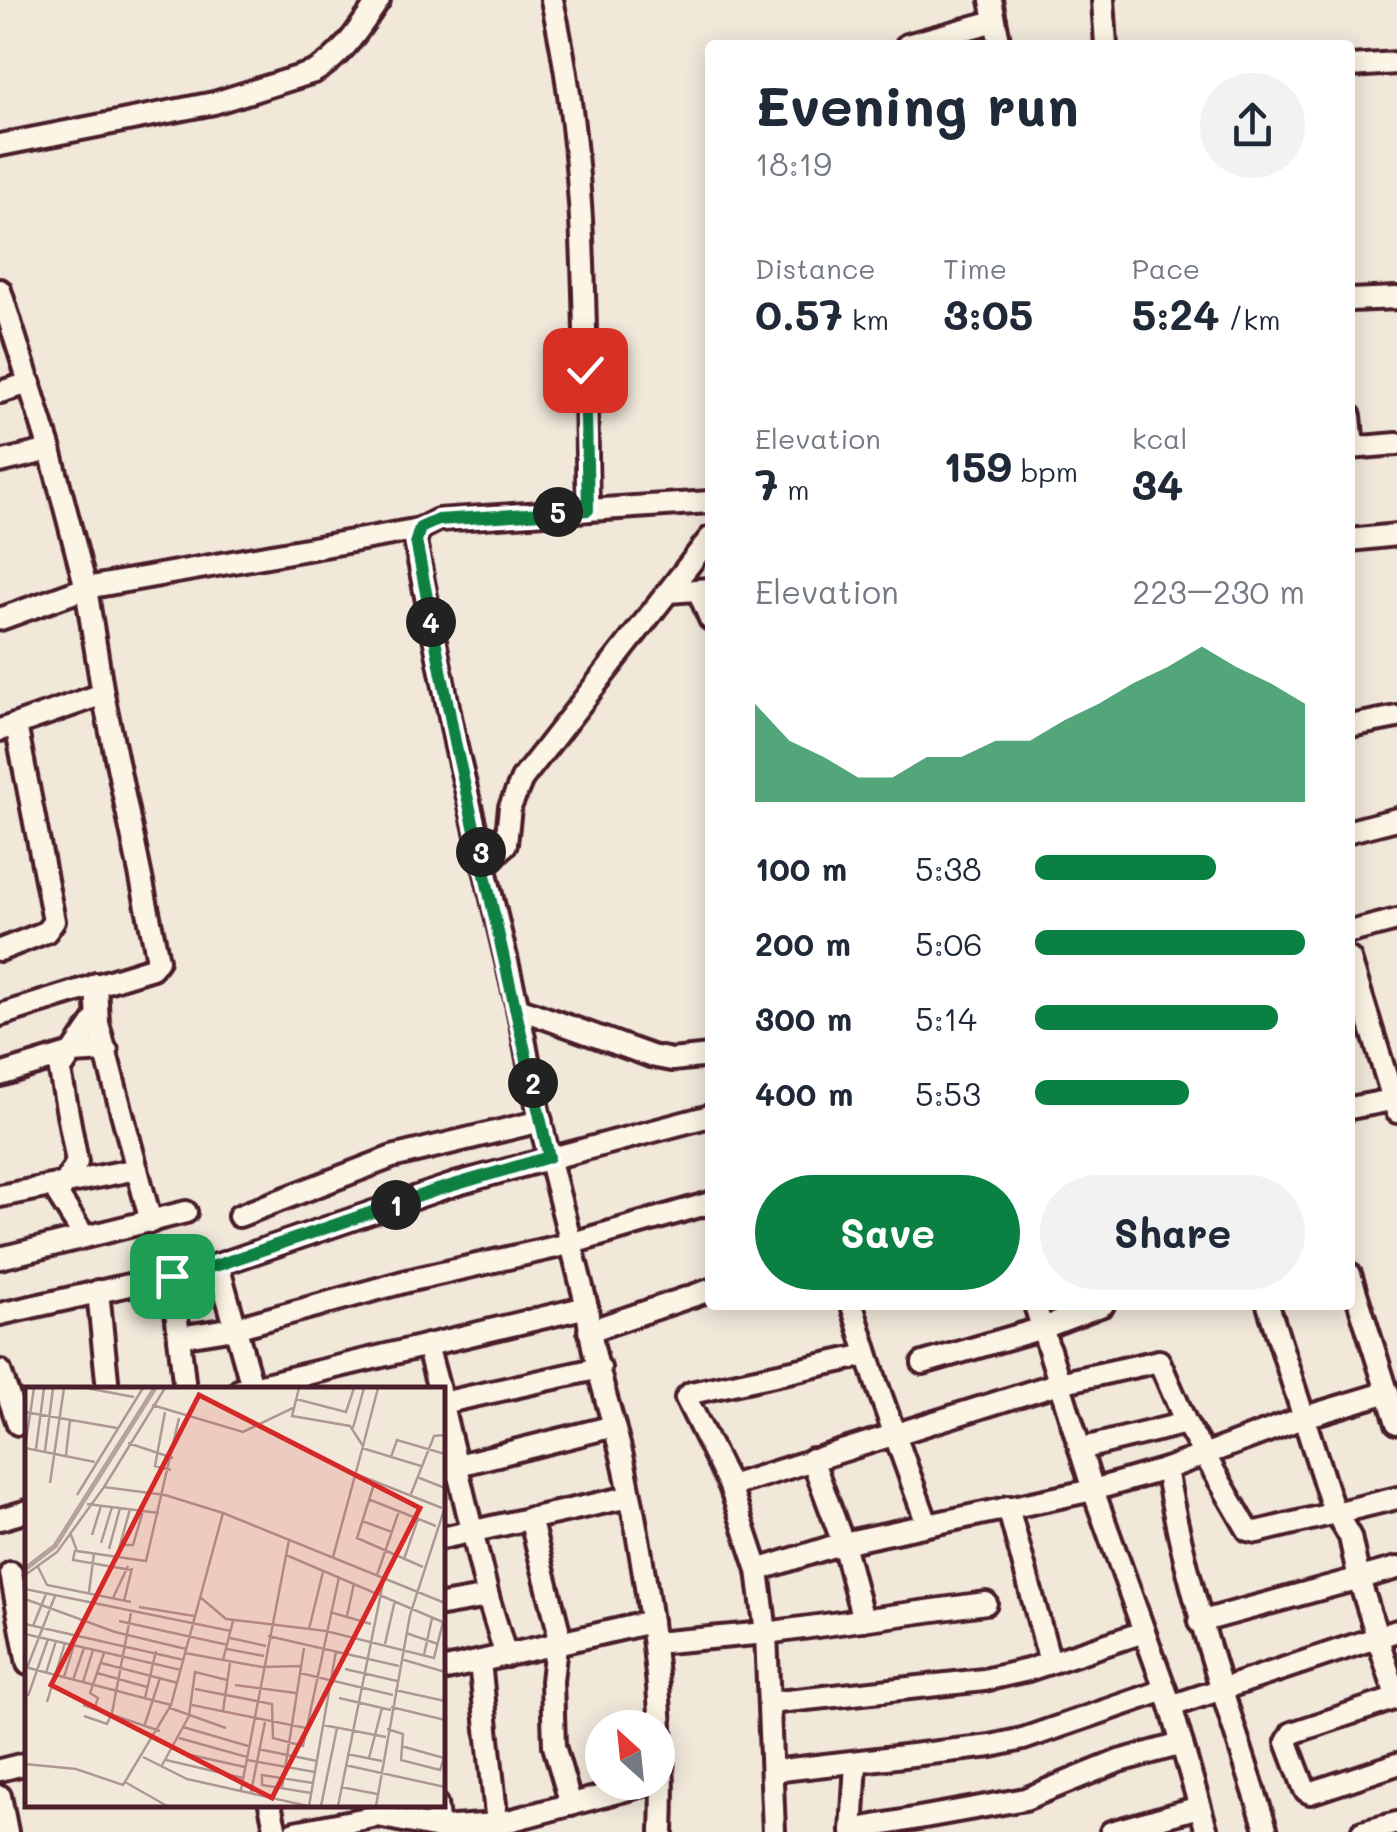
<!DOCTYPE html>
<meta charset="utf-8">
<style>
body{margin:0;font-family:Mali,sans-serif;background:#f2f2f3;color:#1f2937;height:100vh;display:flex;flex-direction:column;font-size:38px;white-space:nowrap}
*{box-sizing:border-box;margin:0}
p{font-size:32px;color:#747a83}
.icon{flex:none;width:55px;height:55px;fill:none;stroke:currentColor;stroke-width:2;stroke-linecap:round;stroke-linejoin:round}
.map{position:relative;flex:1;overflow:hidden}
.side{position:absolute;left:705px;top:40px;width:650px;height:1270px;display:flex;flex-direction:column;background:#fff;border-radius:10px;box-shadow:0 5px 25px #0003}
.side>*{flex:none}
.needle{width:65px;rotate:333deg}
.buttons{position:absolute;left:585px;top:1710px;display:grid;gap:20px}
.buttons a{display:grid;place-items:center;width:90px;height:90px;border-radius:50%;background:#fff;box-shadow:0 5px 25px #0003;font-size:50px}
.pin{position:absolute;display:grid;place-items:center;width:85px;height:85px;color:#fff;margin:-42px;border-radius:20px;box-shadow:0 5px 15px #0006}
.km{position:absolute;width:50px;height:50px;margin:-25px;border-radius:50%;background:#222;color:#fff;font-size:28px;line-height:50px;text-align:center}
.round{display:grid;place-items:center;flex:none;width:105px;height:105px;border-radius:52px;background:#f2f2f3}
.headline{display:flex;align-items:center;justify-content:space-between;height:170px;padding:0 50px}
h1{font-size:55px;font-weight:700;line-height:75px}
.figures{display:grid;grid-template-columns:repeat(3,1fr);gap:15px;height:170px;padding:10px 50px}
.figures div{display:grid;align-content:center}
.figures b{font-size:42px;font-weight:700}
.figures small{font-size:28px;font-weight:400}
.figures p{font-size:28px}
.chart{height:280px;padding:20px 50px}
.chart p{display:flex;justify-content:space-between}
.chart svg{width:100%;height:180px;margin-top:10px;fill:#0b8043;opacity:.7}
.primary-button{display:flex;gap:20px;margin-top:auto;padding:20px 50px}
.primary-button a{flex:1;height:115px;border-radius:60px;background:#0b8043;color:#fff;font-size:40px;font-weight:700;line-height:115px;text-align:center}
.primary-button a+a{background:#f2f2f3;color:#1f2937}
ul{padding:0 50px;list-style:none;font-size:32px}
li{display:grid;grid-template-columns:160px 120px 1fr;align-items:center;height:75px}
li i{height:25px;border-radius:12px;background:#0b8043}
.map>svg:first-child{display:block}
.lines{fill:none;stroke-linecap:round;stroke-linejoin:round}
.minor-casing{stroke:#4a1f2b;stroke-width:28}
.minor{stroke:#fcf5e5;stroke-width:20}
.route-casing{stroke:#fff;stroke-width:20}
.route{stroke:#0b8043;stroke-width:12}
.inset-river{fill:none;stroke:#b6a19c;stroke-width:5}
.inset-road{fill:none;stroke:#ae9894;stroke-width:2.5}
.view{fill:#d62828;fill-opacity:0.15;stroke:#d62828;stroke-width:5}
.inset-edge{fill:none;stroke:#4a1f2b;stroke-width:5}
</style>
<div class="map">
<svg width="1397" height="1832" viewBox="0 0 1397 1832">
<rect width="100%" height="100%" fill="#f1e8da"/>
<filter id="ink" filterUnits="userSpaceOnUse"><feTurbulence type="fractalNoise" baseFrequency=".01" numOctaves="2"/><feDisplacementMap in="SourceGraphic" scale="20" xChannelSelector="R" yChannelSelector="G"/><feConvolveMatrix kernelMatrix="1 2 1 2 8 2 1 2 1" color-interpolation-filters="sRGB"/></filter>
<g filter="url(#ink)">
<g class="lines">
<!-- minor casing -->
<g class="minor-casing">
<g id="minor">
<path d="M552 0C590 166 584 341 588 510"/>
<path d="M991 0 1000 45"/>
<path d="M1103 0 1106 45"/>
<path d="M907 45 995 21"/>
<path d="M1350 66 1397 63"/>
<path d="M0 145 214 103 314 72C344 55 360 27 379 0"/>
<path d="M0 290 50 450 86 588 103 694 158 960 152 968 0 1015"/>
<path d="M1350 300 1397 298"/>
<path d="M0 392 30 383"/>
<path d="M1350 416 1353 447"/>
<path d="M1350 448 1397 444"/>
<path d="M0 462 50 450"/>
<path d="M1350 540 1397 535"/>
<path d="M698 590 710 619"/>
<path d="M668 592 710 589"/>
<path d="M0 619 86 588 420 529"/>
<path d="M1350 726 1397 717"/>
<path d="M0 730 103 694"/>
<path d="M1350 831 1397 819"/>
<path d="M484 867 506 844 510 807 522 779 710 538"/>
<path d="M1350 932 1397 920"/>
<path d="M0 950 46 932 54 921 16 725"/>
<path d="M1350 959 1397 1112"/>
<path d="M96 984 98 1023 151 1222"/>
<path d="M518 1008 651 1056 672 1060 710 1056"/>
<path d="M0 1075 72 1053 107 1051"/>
<path d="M1350 1108 1397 1099"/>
<path d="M0 1196 137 1169"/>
<path d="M239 1216 392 1157 541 1121"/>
<path d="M84 1236 58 1195 77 1162 60 1071 97 1017"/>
<path d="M0 1258 186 1212"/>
<path d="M218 1265 253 1390"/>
<path d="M1350 1274 1397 1423"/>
<path d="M172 1276 185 1390"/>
<path d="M98 1291 108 1390"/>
<path d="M852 1305 876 1382 927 1524"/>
<path d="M1035 1305 1093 1490 1171 1706 1207 1832"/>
<path d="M1268 1305 1332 1506 1350 1537 1359 1579 1397 1699"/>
<path d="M0 1314 218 1265 458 1183 710 1116"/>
<path d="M589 1331 710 1290"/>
<path d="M179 1337 235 1328 407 1281 569 1244 710 1203"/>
<path d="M427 1345 439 1390"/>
<path d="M923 1363 1043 1328 1103 1305"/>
<path d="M0 1371 18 1424"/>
<path d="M240 1390 587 1307"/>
<path d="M442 1403 600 1368"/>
<path d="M442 1405 488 1597 506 1656"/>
<path d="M1080 1449 1186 1423"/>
<path d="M812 1459 843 1543 863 1620"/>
<path d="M442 1469 614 1426"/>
<path d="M1166 1469C1188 1596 1229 1710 1267 1832"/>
<path d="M730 1486 1059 1383 1159 1361 1186 1423 1248 1530 1257 1532 1397 1498"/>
<path d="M1008 1507 1050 1662"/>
<path d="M530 1518 558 1628 552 1681 554 1746 571 1805"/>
<path d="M0 1519 28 1511"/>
<path d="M442 1538 629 1497"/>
<path d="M758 1570 843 1543 1093 1490 1166 1469 1305 1417 1388 1392"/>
<path d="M11 1573 28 1664"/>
<path d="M442 1605 488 1597"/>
<path d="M1199 1622 1397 1568"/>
<path d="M654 1643 766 1633 986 1603"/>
<path d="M480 1662 497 1824"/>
<path d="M442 1670 651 1622"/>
<path d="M1397 1698 1292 1733 1287 1742 1305 1790 1310 1793 1397 1764"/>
<path d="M769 1703 984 1680 1028 1670 1144 1632"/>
<path d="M1171 1706 1397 1631"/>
<path d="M0 1770 28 1763"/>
<path d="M773 1771 991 1746 1023 1739 1165 1690"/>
<path d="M0 1796 7 1832"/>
<path d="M270 1804 276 1832"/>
<path d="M436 1804 439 1828"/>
<path d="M852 1830 1025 1799 1119 1761 1182 1744"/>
<path d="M295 1832 378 1816 439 1828 497 1824 655 1782"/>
<path d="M662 1832C667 1711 649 1588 625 1469 613 1415 592 1362 587 1307L541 1125 518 1008 456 747 415 541 420 529 438 520 710 502"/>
<path d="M774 1832 766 1633 758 1570 730 1486 686 1398 691 1393 867 1355"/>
<path d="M852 1832 856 1762"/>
<path d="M1111 1832 1199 1807"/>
<path d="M1362 1832 1397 1823"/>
</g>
</g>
<!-- minor -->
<use href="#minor" class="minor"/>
</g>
</g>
<g class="lines" filter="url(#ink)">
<!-- route casing -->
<g class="route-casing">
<path id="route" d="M172 1276 218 1265 437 1190 549 1157 456 747 416 541 420 528 438 520 588 510 585 370"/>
</g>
<!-- route -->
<use href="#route" class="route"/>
</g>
<!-- overview -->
<g transform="translate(25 1387)">
<rect width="420" height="420" fill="#f1e8da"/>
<path class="inset-river" d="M0 182 30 159 130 1"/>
<path class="inset-road" d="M61 1 109 10M274 1 267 29 325 39 338 59 308 170M271 12 321 25 329 1M127 18 218 45 270 20M0 25 92 41M140 25 130 79 146 83M328 41 339 1M103 56 148 71M338 59 353 1M0 61 70 75M0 61 9 1M337 61 396 79M11 62 19 1M20 64 28 1M41 68 45 33M366 70 372 53 420 67M331 87 417 121M392 90 420 101M350 94 332 151 398 180M25 96 39 1M79 100 140 1M386 107 409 49 420 48M52 108 118 1M343 112 411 139M62 117 134 126M337 134 367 145M45 145 52 164 121 174 154 31M67 148 76 119M76 156 87 120M95 158H108L118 124M84 162 95 121M50 163 48 173 106 183M261 168 420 236M92 169 105 122M379 172 393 132M13 180 22 198 106 215M0 188 32 165 79 100 140 108 198 126M352 188 374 124M0 202 206 244M64 205 69 166M175 210 201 232 301 244 409 271 418 235M88 211 103 179M0 212 90 245 161 262M99 214 107 181M114 220 169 229M305 225 346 237M322 229 329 196M94 234 203 258M0 237 159 273M8 239 21 207M284 242 298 185M381 246 413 257M0 247 156 283M243 249 374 279M205 251 241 259M360 257 370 213M202 262 239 269M160 266 237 280 275 279M399 268 407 231M376 272 420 285M198 273 208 234M76 276 153 296M0 280 146 318M2 281 30 209M320 282 372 294M21 286 31 254M72 286 122 300M275 286 368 308M39 290 49 258M48 293 59 261M58 295 68 263M210 298 271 306M170 302 247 317 248 351 278 359 314 190M370 303 420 314M3 309 23 252M120 311 131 264M314 311 366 323M22 315 40 256M58 318 135 344M167 318 281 341M366 320 420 333M145 321 201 341M69 323 73 311 65 306 79 266M198 324 205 276M59 329 82 337 87 326 106 226M298 338 361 350M119 340 135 291M158 340 223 359M362 342 378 347 376 373 415 383 420 368M154 351 222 370M376 359 419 371M233 362 292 374M161 367 220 380M322 367 357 374M118 370 162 392 283 419M344 371 357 321M141 373 218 391M222 373 290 385M0 377 51 382 98 398 146 318 198 126 420 216M320 378 420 400M136 380 164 329 170 285 202 293M100 395 142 419M316 400 352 407M257 401 279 261M216 403 264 153M226 405 240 335M286 406 237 398V388L288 396M284 419 311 264M296 419 312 341M313 419 359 191M351 419 385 228 420 120"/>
<path class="view" d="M174 8 395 121 247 411 26 298Z"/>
<rect width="420" height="420" class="inset-edge"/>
</g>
</svg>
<div class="buttons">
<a><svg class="needle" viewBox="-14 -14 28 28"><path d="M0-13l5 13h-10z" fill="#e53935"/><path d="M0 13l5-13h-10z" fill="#747a83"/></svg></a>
</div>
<div class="pin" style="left:172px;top:1276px;background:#1e9e55"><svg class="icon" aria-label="arrive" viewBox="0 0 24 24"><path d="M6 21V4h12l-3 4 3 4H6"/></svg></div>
<div class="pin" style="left:585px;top:370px;background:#d93025"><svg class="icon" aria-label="check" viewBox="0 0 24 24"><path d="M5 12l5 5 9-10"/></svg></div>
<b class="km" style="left:396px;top:1205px">1</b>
<b class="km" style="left:533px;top:1083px">2</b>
<b class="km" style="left:481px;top:852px">3</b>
<b class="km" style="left:431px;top:622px">4</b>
<b class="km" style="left:558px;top:512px">5</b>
<section class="side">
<div class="headline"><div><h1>Evening run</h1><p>18:19</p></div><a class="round"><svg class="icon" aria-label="share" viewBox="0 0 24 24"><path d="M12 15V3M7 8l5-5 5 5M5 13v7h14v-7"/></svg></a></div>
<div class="figures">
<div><p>Distance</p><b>0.57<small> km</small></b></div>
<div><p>Time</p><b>3:05</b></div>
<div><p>Pace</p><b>5:24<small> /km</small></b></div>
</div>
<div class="figures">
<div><p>Elevation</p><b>7<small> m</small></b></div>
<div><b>159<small> bpm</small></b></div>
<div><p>kcal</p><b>34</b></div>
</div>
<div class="chart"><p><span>Elevation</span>223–230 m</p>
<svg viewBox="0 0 160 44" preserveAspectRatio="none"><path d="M0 44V20L10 29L20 33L30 38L40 38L50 33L60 33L70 29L80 29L90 24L100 20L110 15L120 11L130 6L140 11L150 15L160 20V44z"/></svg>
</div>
<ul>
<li><b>100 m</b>5:38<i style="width:67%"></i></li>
<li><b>200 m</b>5:06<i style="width:100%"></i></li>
<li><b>300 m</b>5:14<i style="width:90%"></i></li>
<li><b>400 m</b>5:53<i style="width:57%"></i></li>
</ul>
<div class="primary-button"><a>Save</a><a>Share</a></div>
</section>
</div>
